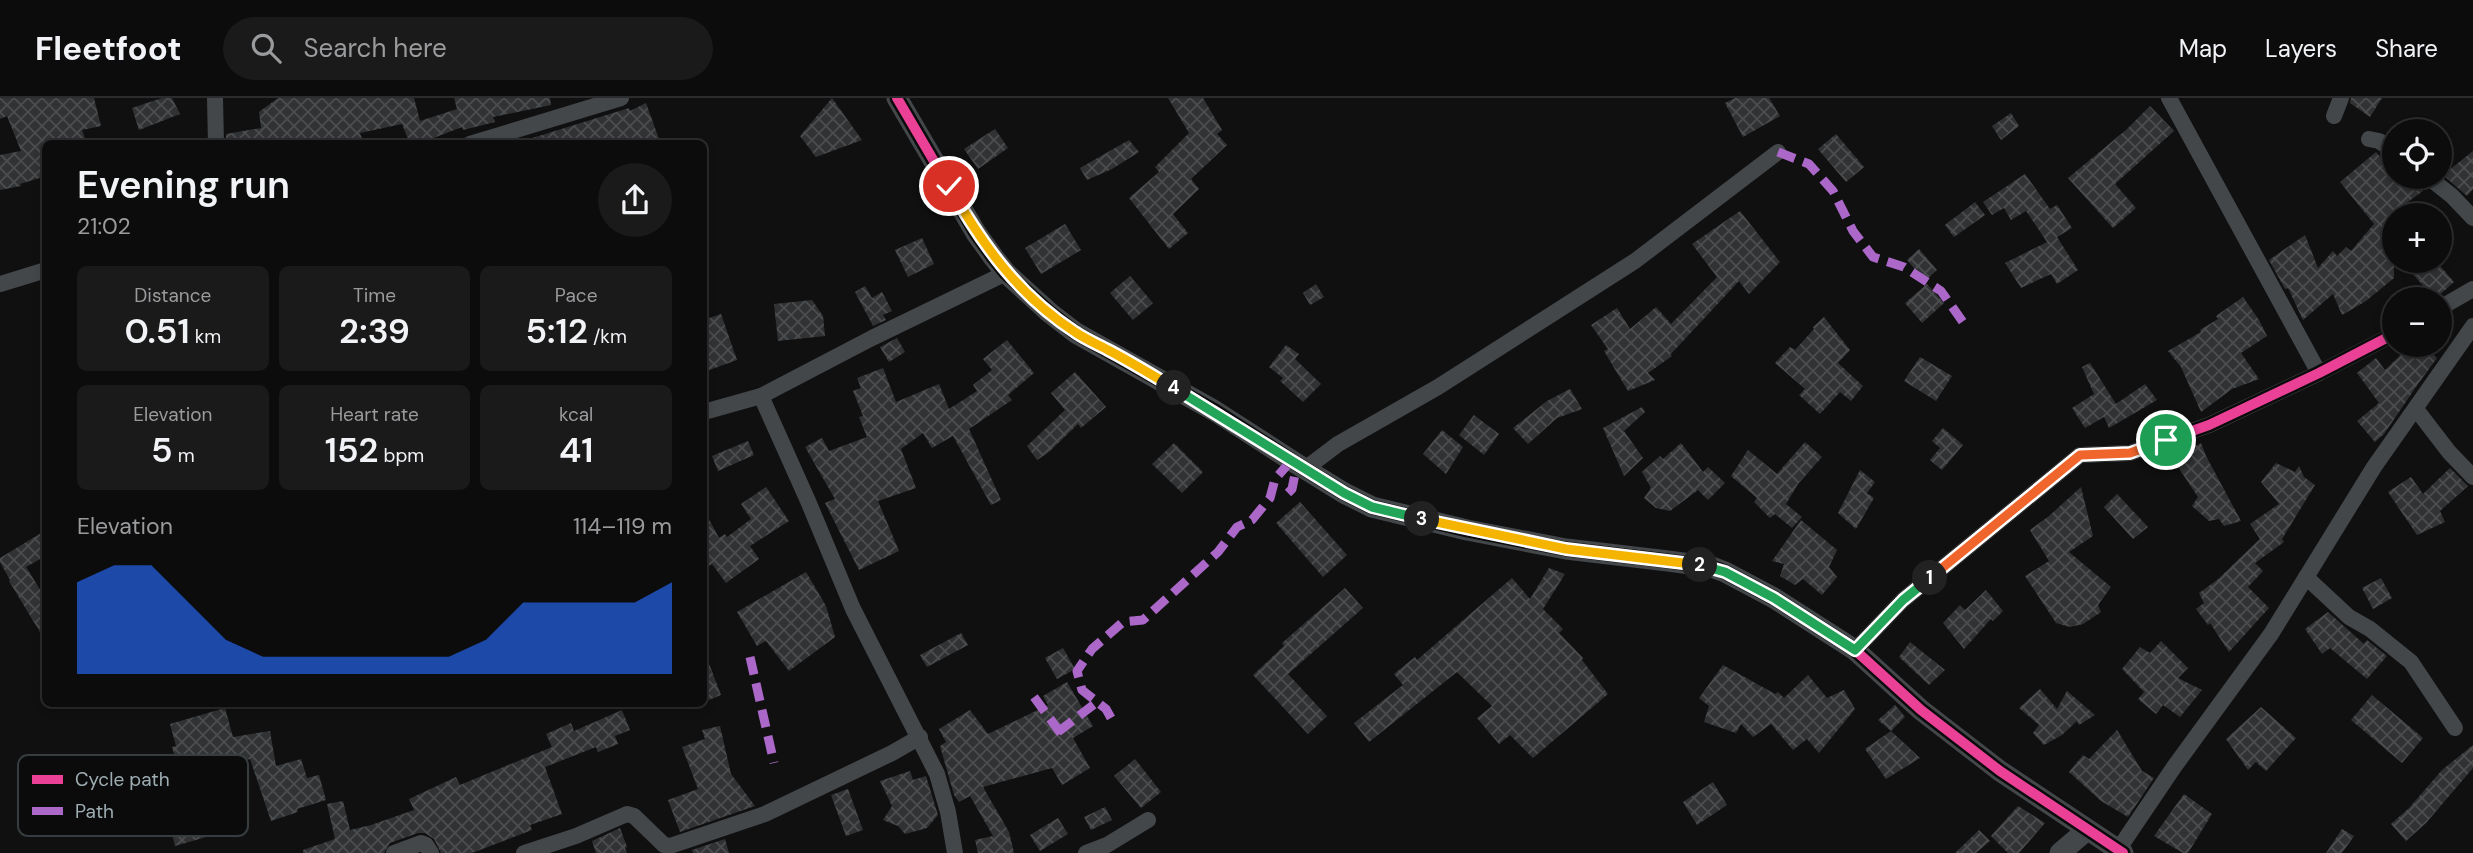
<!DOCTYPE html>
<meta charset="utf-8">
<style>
body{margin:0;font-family:"DM Sans",sans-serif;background:#1a1a1b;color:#f1f3f6;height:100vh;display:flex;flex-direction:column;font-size:26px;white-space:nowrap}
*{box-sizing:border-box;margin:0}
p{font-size:23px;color:#9a9b9d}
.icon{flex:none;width:38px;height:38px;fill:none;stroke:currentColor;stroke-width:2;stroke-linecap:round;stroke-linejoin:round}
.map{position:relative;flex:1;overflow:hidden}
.side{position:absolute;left:42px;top:42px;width:665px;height:567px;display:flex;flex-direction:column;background:#0c0c0d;border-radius:10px;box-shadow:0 4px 10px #0003,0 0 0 2px #2c2c2e}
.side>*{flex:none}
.fabs{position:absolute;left:2382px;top:21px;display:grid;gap:14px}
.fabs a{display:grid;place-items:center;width:70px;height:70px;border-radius:50%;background:#0c0c0d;box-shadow:0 4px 10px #0003,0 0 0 2px #2c2c2e;font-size:35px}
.pin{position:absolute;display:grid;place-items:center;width:60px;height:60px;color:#fff;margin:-30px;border:4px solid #fff;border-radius:50%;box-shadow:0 2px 7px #0007}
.km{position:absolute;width:35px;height:35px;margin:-18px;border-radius:50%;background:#222;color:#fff;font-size:19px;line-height:35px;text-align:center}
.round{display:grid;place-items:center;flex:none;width:74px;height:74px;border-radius:37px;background:#1a1a1b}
.headline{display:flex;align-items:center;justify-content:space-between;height:119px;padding:0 35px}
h1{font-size:38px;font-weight:600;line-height:52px}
.metrics{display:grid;grid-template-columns:repeat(3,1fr);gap:10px;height:119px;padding:7px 35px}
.metrics div{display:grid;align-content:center;border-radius:10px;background:#1a1a1b;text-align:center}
.metrics b{font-size:35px;font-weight:600}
.metrics small{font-size:19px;font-weight:400}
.metrics p{font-size:19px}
.chart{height:196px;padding:14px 35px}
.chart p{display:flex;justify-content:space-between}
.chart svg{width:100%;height:126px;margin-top:7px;fill:#2563eb;opacity:.7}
header{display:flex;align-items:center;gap:42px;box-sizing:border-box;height:98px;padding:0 35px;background:#0c0c0d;border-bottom:2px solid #2c2c2e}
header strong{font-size:33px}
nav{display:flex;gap:38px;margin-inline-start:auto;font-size:24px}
.search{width:490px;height:63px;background:#1a1a1b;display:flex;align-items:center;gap:18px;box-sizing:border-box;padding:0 24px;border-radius:38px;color:#9a9b9d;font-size:26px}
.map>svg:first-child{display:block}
.building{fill:url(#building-cross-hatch)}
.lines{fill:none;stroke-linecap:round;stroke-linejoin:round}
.minor{stroke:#444749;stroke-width:16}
.tertiary{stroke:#444749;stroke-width:21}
.quiet{stroke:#ac68c9;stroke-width:9;stroke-dasharray:18 9;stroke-linecap:butt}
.cycleway-casing{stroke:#0b0b0c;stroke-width:15}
.cycleway{stroke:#ea4096;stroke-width:10}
.split-1-casing{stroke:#fff;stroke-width:14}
.split-2-casing{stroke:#fff;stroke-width:14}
.split-3-casing{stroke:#fff;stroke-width:14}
.split-4-casing{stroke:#fff;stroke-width:14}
.split-5-casing{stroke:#fff;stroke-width:14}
.split-1{stroke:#f0652b;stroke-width:9}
.split-2{stroke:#22a559;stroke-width:9}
.split-3{stroke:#f5b400;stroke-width:9}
.split-4{stroke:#22a559;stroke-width:9}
.split-5{stroke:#f5b400;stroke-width:9}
.key{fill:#0b0b0c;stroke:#373c3e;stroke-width:2}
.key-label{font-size:19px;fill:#9fadb3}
</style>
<header>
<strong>Fleetfoot</strong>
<div class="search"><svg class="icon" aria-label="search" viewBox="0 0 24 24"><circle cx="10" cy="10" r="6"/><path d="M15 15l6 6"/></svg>Search here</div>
<nav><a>Map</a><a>Layers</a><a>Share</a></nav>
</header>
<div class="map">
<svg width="2473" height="755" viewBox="0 0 2473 755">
<defs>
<pattern id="building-cross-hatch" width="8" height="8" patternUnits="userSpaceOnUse" patternTransform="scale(1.75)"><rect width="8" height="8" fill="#303233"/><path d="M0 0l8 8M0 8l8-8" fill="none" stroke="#4b4d4e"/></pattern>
</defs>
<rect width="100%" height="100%" fill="#101011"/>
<!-- building -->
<g class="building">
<path d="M0 0H94L101 28 82 32 87 46H46V78L20 86 21 88 0 92V57L21 53 7 18 0 21Z"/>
<path d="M162 0H172L180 16 139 32 132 10Z"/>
<path d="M278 0H414L420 23 457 11 454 0H550L551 7 493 19 495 24 463 32 462 29 418 46H410L402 26 360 35 364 46H275V44L226 46V36L261 30 259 14Z"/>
<path d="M832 0 862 42 816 59 800 38Z"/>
<path d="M1168 0H1203L1222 32 1217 36 1227 47 1191 81 1199 91 1173 116 1188 135 1169 151 1129 100 1159 74 1155 69 1189 35Z"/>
<path d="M1735 0H1769L1780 18 1743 39 1725 5Z"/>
<path d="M2351 0H2382L2370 19 2350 5Z"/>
<path d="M646 5 659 41 650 46H527L526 42 629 10 630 13Z"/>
<path d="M2150 8 2174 33 2115 86 2136 110 2113 130 2068 80 2126 32Z"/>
<path d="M2011 15 2019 28 2001 42 1992 28Z"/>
<path d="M995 31 1008 50 978 71 964 51Z"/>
<path d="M1836 36 1864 69 1846 84 1818 51Z"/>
<path d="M1129 42 1139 54 1112 71 1087 82 1080 70Z"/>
<path d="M2473 53V91L2467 98 2443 77Z"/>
<path d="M2376 54 2394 75V79H2412L2423 93 2394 114V180L2366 203 2342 217 2333 196 2303 222 2288 190 2285 191 2269 162 2305 137 2318 170 2333 153 2337 158 2346 149 2351 153 2374 126 2340 84Z"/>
<path d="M2025 76 2050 111 2057 107 2072 130 2057 139 2078 172 2057 186 2051 176 2021 190 2005 165 2047 144 2026 113 2011 122 2004 110 1992 117 1983 104Z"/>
<path d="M1975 104 1985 117 1954 139 1945 127Z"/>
<path d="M1740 113 1780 164 1749 196 1739 183 1670 257 1672 258 1648 275 1655 282 1628 293 1604 253 1608 251 1591 227 1617 210 1630 231 1656 209 1671 226 1717 179 1692 146Z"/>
<path d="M1065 126 1081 152 1041 176 1025 150Z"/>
<path d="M922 140 934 166 908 179 895 152Z"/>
<path d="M1919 151 1937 172 1925 183 1907 162Z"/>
<path d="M2401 163H2436L2454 184 2435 201Z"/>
<path d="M1130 178 1153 205 1133 222 1110 195Z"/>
<path d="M1316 186 1324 199 1310 207 1303 195Z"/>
<path d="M1927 186 1944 205 1922 225 1905 205Z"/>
<path d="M865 188 872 200 882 194 892 213 883 217 886 222 873 228 855 194Z"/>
<path d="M2243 199 2259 222 2267 238 2241 255 2259 281 2232 291 2201 314 2181 269 2168 253 2201 234 2200 232 2218 221 2216 218Z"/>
<path d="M812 202 823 218 825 238 778 243 774 206Z"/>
<path d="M721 216 737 262 704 274V222Z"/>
<path d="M1824 219 1850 252 1838 265 1863 288 1851 303 1840 294 1820 316 1799 297 1805 291 1775 265 1790 249 1795 252 1814 231 1813 229Z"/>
<path d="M897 240 905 254 889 264 880 249Z"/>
<path d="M1007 242 1034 275 1008 297 1012 302 969 331 1001 402 991 407 953 338 932 350 923 335 901 351 916 390 878 403 899 453 859 472 825 405 835 401 805 349 822 340 829 353 867 339 859 319 863 318 853 293 861 290 857 280 883 270 896 304 939 286 949 311 977 293 973 287 992 272 983 261Z"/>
<path d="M1286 247 1299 256 1295 261 1321 286 1303 304 1280 283 1283 280 1269 269Z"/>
<path d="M2411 247H2424L2437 260 2418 286 2384 336 2375 344 2357 323 2379 305 2357 275 2376 260 2385 272Z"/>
<path d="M1920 259 1952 278 1936 303 1904 283Z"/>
<path d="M2090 265 2116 306 2145 286 2157 302 2109 330 2104 319 2085 330 2072 310 2094 296 2082 269Z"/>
<path d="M1075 274 1106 309 1081 330 1078 326 1049 354 1037 362 1027 348 1065 312 1051 295Z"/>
<path d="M1570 291 1582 311 1557 320 1528 346 1513 330 1547 303Z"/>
<path d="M1642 309 1645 314 1624 333 1643 360 1624 378 1603 330Z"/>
<path d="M1474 317 1499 336 1484 357 1459 337Z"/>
<path d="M1943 330 1963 347 1942 372 1930 362 1940 350 1932 343Z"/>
<path d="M1442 332 1463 349 1446 376 1423 356Z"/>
<path d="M748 343 754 357 718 373 712 358Z"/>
<path d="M1805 344 1822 359 1798 386 1786 406 1802 419 1792 430 1775 416 1770 420 1754 404 1757 400 1731 378 1748 352 1777 376Z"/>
<path d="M1174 345 1203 374 1182 395 1152 366Z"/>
<path d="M1681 345 1703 374 1708 369 1725 385 1708 402 1698 392 1670 413 1656 410 1644 400 1651 390 1642 374 1660 358 1663 361Z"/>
<path d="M2201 345 2206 358 2241 423 2224 428 2219 421 2209 423 2192 408 2198 399 2172 360Z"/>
<path d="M2276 365 2295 374 2299 368 2304 379 2315 387 2282 441 2284 444 2255 465 2263 473 2248 489 2269 510 2229 554 2210 525 2208 527 2196 511 2204 505 2199 495 2217 482 2260 441 2250 426 2279 406 2261 384Z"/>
<path d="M2450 370 2468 388 2440 413 2445 424 2417 437 2388 394 2411 379 2423 396Z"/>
<path d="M1860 372 1875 384 1867 395 1874 400 1856 431 1838 415Z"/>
<path d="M766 389 789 423 750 448 759 461 726 485 712 466 704 471V412L719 440 725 436 727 439 751 421 741 406Z"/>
<path d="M2081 389 2093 438 2069 454 2111 489 2098 507 2101 514 2083 526 2070 529 2056 525 2025 478 2049 463 2030 432 2049 418Z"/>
<path d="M2117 396 2148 429 2133 441 2104 409Z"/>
<path d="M1300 404 1347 457 1323 479 1276 425Z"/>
<path d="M1801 422 1837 452 1829 469 1837 479 1822 497 1803 481 1795 487 1780 478 1784 466 1772 463Z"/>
<path d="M46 432V458L26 469 46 501V544L9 483 10 482 0 464V460Z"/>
<path d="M1549 470 1565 476 1543 511 1563 531 1559 535 1583 560 1582 562 1608 596 1533 660 1510 637 1499 646 1477 620 1492 608 1457 574 1369 644 1354 625 1403 587 1394 576 1415 559 1417 562 1512 480 1530 501Z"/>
<path d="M806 474 826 508 835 539 789 573 766 543 757 548 737 514Z"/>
<path d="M2381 480 2392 500 2373 511 2362 490Z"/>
<path d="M1345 490 1363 510 1288 576 1327 618 1308 636 1253 577 1284 548 1282 545Z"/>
<path d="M1986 492 2003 513 1993 523 1991 521 1964 551 1943 525 1960 507 1965 512Z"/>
<path d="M2328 514 2364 546 2367 542 2387 558 2367 581 2330 550 2322 556 2305 531Z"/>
<path d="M961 535 968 547 927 569 920 557Z"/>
<path d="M2161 543 2188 570 2178 580 2202 592 2180 619 2163 607 2156 616 2138 601 2144 594 2122 571 2140 549 2150 555Z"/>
<path d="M1910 544 1945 572 1929 587 1899 559Z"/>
<path d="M1063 550 1075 571 1057 581 1045 560Z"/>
<path d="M705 555 721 597 704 604V556Z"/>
<path d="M1723 567 1775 596 1778 594 1784 600 1808 577 1827 600 1844 592 1855 611 1819 655 1807 641 1793 652 1771 626 1753 639 1741 626 1736 635 1704 624 1709 608 1699 600Z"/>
<path d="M1067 584 1093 628 1073 640 1090 670 1062 687 1052 670 983 689 1009 734 1014 755H978L975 742 993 738 970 698 959 704 954 697 940 648 946 644 939 631 970 612 988 636 1048 607 1043 598Z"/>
<path d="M2040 591 2057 611 2067 593 2095 617 2079 627 2077 623 2062 637 2044 647 2033 635 2039 627 2019 610Z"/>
<path d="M2372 597 2423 640 2402 665 2351 622Z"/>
<path d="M1895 607 1905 619 1891 633 1878 622Z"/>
<path d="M2261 609 2296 640 2266 673 2256 664 2248 672 2226 641Z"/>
<path d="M225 610 233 639 270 633 276 668 301 661 307 680 319 677 326 702 297 711 298 714 271 723 250 661 210 671 227 733 175 748 165 707 188 702 172 649 176 648 170 626Z"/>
<path d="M622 612 630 632 615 638 618 646 598 654 596 649 545 669 562 716 530 727 532 732 472 755H441L434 741 425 735H418L390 745 384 755H303V752L335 741 327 706 343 703 350 732 371 727 414 712 409 701 456 679 460 687 552 649 546 636 571 625 574 633Z"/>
<path d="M720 628 731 676 755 708 680 734 668 702 698 691 682 649 705 641 702 632Z"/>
<path d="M2117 632 2142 673 2154 680 2128 719 2101 703 2069 674 2083 657 2089 661Z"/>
<path d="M1891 633 1920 660 1886 681 1865 651Z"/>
<path d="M2473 647V670L2426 725 2406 743 2391 726 2409 710 2442 672Z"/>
<path d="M1135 661 1161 694 1141 710 1114 678Z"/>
<path d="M910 673 913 682 926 678 938 717 927 730 905 736 898 728 883 722 892 708 880 683Z"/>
<path d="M1713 684 1727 707 1697 727 1683 704Z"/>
<path d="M848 691 863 732 846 738 831 697Z"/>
<path d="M2184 696 2212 716 2188 755H2183L2154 738Z"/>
<path d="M2018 708 2045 725 2019 755H2008L1991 738Z"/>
<path d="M1105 709 1112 722 1091 732 1084 719Z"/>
<path d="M1058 720 1068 736 1040 753 1030 737Z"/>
<path d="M620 730 627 749 625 750 627 755H596L592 743Z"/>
<path d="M2342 731 2354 738 2342 755H2326Z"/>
<path d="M1979 732 1990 743 1976 755H1955Z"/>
<path d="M725 741 729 755H693L692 752Z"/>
</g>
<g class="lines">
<!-- minor -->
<g class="minor">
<path d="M215 0 216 46"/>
<path d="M2169 0 2319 275"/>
<path d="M2334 18 2341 0"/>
<path d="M2369 41 2379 43 2394 53"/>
<path d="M470 46 621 0"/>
<path d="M2428 79 2452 98 2473 120"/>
<path d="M0 186 46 172"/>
<path d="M2440 210 2473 191"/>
<path d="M761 298 808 403 853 511 937 676 948 714 955 755"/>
<path d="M2416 311 2449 354 2473 379"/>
<path d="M704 314 761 298 872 240 1006 175"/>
<path d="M1305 371 1338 346 1438 289 1635 163 1778 54"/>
<path d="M2306 479 2349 519 2370 531 2411 564 2455 630"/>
<path d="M1855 552 1903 502 2080 357 2130 355 2209 327 2319 275 2394 236"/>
<path d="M2118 752 2174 669 2271 536 2374 369 2473 228"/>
<path d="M394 755 421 745 426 747 431 755"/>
<path d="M524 755 576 738 627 716 634 718 664 747 670 748 765 716 892 655 920 639"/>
<path d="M1086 755 1107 747 1148 722"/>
</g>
<!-- tertiary -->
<g class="tertiary">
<path d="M897 0 976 135 994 160 1006 175 1050 215 1076 235 1215 313 1297 366 1344 395 1372 409 1467 432 1566 451 1668 463 1712 469 1725 474 1774 500 1855 552 1921 612 2000 673 2123 755"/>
<path d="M2060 755 2087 732"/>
</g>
<!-- quiet -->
<g class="quiet">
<path d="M1778 54 1809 66 1833 93 1853 133 1873 159 1904 169 1941 193 1963 224"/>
<path d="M1288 395 1292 391 1297 366"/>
<path d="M750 559 774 665"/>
<path d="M1034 599 1065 641"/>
<path d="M1111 620 1106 611 1082 592 1077 573 1092 551 1123 524 1143 522 1218 454 1237 429 1252 422 1270 400 1275 381 1291 363"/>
<path d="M1058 634 1097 604"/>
</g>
<!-- cycleway casing -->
<g class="cycleway-casing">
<g id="cycleway">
<path d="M897 0 976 135 994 160 1006 175 1050 215 1076 235 1215 313 1297 366 1344 395 1372 409 1467 432 1566 451 1668 463 1712 469 1725 474 1774 500 1855 552 1921 612 2000 673 2123 755"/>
<path d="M1855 552 1903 502 2080 357 2130 355 2209 327 2319 275 2394 236"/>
</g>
</g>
<!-- cycleway -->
<use href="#cycleway" class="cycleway"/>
</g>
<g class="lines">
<!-- split-1 casing -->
<g class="split-1-casing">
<path id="split-1" d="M1930 480 2080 357 2130 355 2166 342"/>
</g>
<!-- split-2 casing -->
<g class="split-2-casing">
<path id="split-2" d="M1700 467 1725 474 1774 500 1855 552 1903 502 1930 480"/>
</g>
<!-- split-3 casing -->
<g class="split-3-casing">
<path id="split-3" d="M1422 421 1566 451 1700 467"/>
</g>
<!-- split-4 casing -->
<g class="split-4-casing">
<path id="split-4" d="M1174 290 1344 395 1372 409 1422 421"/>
</g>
<!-- split-5 casing -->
<g class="split-5-casing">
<path id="split-5" d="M949 88C982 146 1017 196 1075 234 1085 241 1097 246 1108 252 1131 264 1152 277 1174 290"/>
</g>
<!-- split-1 -->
<use href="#split-1" class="split-1"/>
<!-- split-2 -->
<use href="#split-2" class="split-2"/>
<!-- split-3 -->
<use href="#split-3" class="split-3"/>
<!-- split-4 -->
<use href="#split-4" class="split-4"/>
<!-- split-5 -->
<use href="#split-5" class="split-5"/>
</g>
<!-- legend -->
<rect x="18" y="657" width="230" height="81" rx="10" class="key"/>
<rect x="32" y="677" width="31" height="9" fill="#ea4096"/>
<rect x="32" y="709" width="31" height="8" fill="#ac68c9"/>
<g class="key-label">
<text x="75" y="688">Cycle path</text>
<text x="75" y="720">Path</text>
</g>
</svg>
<div class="fabs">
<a><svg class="icon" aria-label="locate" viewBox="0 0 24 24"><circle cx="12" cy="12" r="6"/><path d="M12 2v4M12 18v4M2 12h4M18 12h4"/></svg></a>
<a>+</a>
<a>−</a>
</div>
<div class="pin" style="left:2166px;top:342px;background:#1e9e55"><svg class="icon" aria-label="arrive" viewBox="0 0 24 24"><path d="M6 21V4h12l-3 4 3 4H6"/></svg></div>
<div class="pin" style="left:949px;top:88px;background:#d93025"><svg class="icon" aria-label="check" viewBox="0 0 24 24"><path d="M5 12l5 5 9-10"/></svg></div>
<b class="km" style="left:1930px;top:480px">1</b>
<b class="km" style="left:1700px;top:467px">2</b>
<b class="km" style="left:1422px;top:421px">3</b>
<b class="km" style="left:1174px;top:290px">4</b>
<section class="side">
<div class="headline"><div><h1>Evening run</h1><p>21:02</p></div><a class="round"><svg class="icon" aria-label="share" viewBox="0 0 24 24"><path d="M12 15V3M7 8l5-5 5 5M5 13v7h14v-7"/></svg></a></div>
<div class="metrics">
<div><p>Distance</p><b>0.51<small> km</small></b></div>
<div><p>Time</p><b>2:39</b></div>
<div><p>Pace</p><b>5:12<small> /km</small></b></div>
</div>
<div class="metrics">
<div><p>Elevation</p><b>5<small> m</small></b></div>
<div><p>Heart rate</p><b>152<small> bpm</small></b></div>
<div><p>kcal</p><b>41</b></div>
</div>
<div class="chart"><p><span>Elevation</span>114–119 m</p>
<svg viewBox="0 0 160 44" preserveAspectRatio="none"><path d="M0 44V12L10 6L20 6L30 19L40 32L50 38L60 38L70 38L80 38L90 38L100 38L110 32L120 19L130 19L140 19L150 19L160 12V44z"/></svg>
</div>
</section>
</div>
